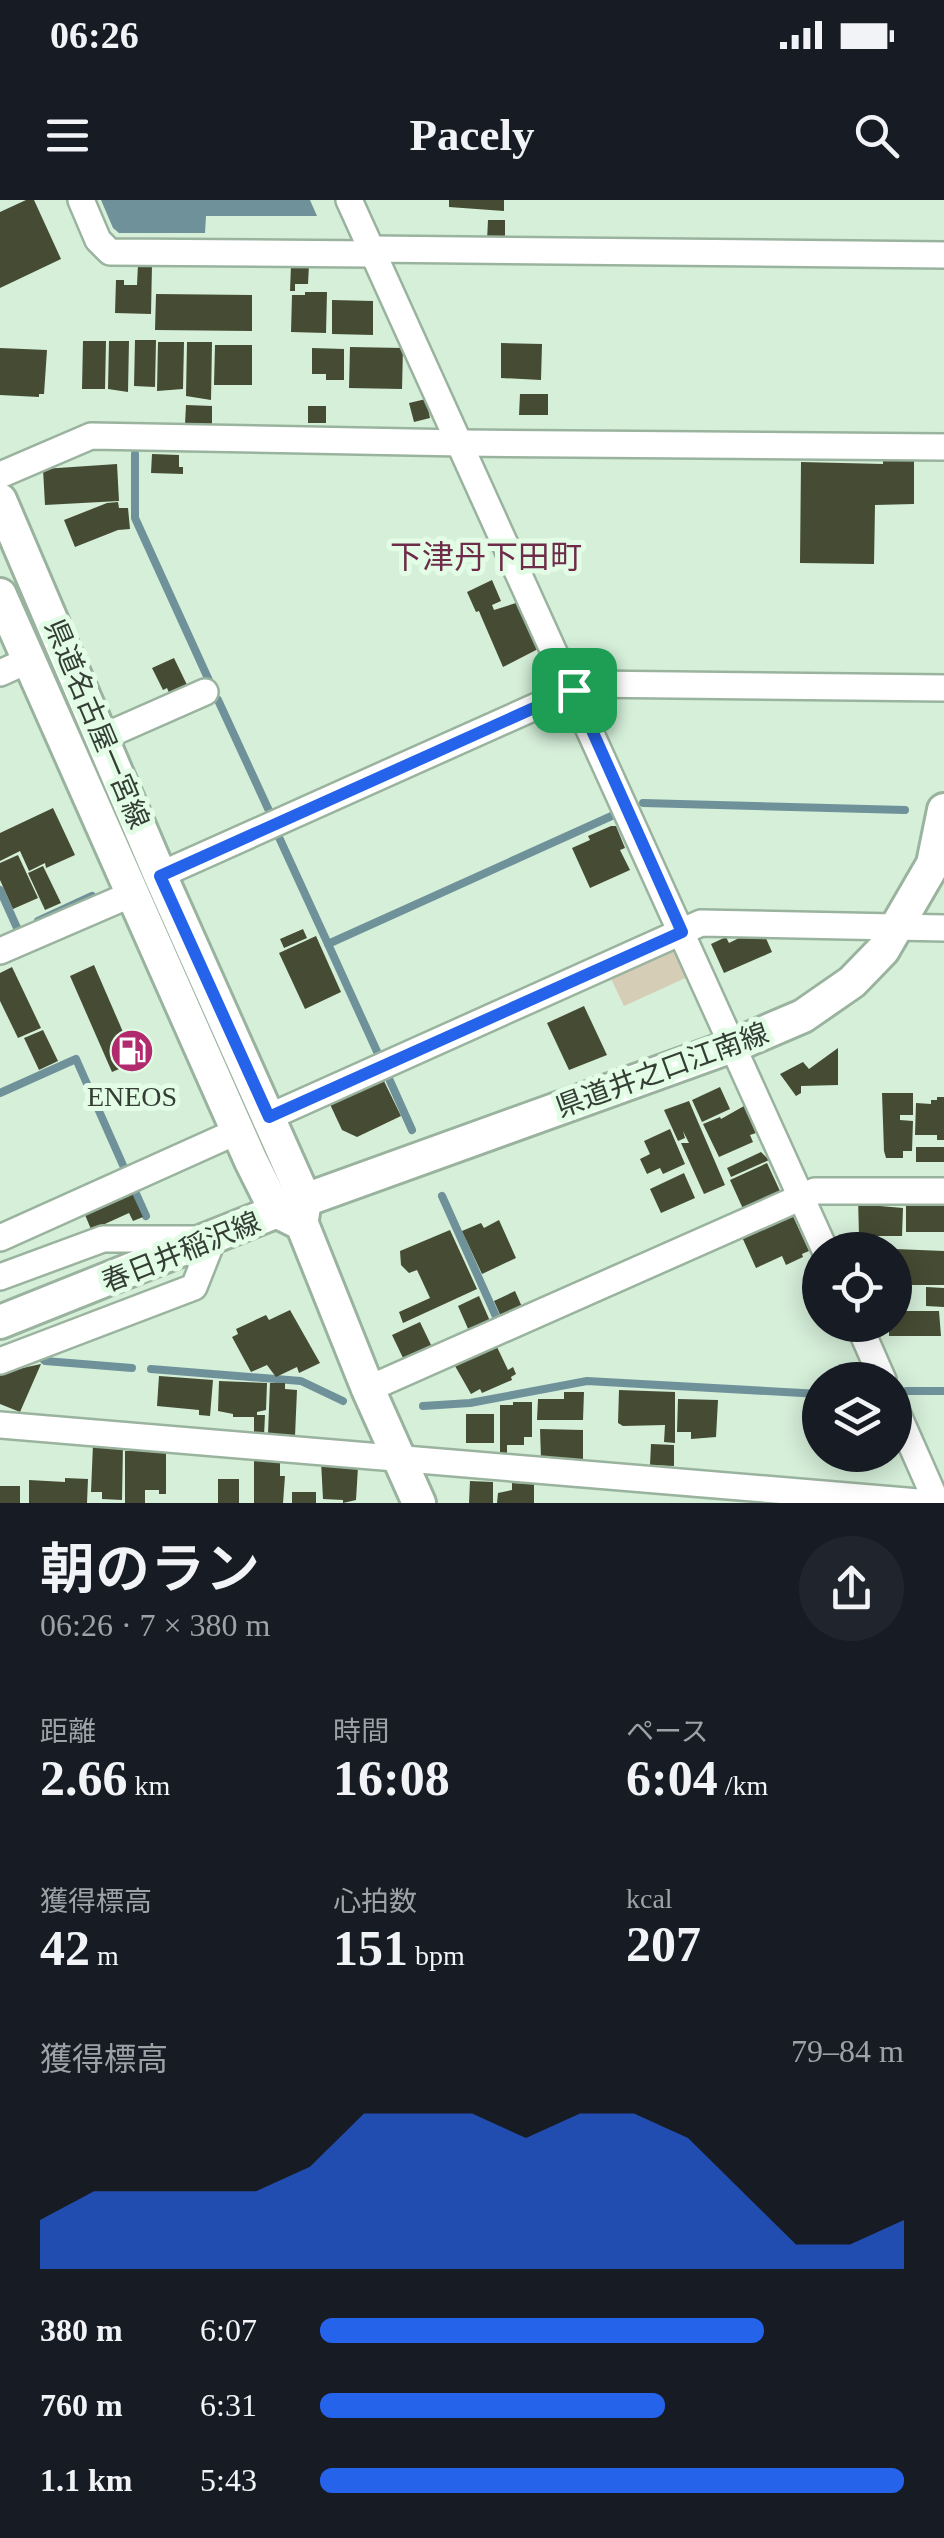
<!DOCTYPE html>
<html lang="ja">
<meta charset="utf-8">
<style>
body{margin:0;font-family:"Times New Roman","Noto Sans JP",serif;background:#20242c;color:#f1f3f6;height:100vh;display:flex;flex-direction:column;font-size:38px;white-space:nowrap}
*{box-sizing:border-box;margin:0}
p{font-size:32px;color:#9ea1a6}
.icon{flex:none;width:55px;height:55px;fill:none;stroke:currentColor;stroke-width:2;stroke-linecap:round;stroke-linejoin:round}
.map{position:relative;height:1303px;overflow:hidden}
.details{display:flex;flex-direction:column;background:#171b24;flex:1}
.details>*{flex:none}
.buttons{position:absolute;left:802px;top:1032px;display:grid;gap:20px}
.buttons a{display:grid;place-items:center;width:110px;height:110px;border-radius:50%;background:#171b24;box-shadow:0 5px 25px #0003;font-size:50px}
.pin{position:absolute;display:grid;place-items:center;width:85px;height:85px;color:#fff;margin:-42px;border-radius:20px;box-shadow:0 5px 15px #0006}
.round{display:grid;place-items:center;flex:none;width:105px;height:105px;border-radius:52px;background:#20242c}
.overview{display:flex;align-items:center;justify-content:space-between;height:170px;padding:0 40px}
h1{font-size:55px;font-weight:600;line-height:75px}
.figures{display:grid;grid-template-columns:repeat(3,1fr);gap:15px;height:170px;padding:10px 40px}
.figures div{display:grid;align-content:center}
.figures b{font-size:50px;font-weight:600}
.figures small{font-size:28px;font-weight:400}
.figures p{font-size:28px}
.chart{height:280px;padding:20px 40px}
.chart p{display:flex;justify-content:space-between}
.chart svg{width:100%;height:180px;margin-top:10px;fill:#2563eb;opacity:.7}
ul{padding:0 40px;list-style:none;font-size:32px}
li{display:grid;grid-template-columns:160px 120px 1fr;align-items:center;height:75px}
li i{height:25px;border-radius:12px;background:#2563eb}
.status{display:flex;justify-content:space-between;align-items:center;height:70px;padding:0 50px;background:#171b24;direction:ltr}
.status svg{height:28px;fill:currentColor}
header{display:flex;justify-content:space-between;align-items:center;height:130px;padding:0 40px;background:#171b24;font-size:45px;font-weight:600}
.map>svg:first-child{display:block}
.green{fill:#d6cdb6}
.water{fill:#6f929a}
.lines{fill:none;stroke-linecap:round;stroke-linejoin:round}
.stream{stroke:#6f929a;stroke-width:8}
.building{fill:#464c33}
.minor-casing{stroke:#9ab39e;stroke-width:30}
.major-casing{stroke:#9ab39e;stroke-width:38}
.minor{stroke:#fff;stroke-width:25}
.major{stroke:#fff;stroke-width:32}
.route-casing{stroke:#fff;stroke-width:20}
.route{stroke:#2563eb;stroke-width:12}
.labels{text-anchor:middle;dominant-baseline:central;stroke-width:10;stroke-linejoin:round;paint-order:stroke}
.street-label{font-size:28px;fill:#343e35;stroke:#e2fce6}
.poi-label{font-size:28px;fill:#343e35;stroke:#e2fce6}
.quarter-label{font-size:32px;fill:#6e2c49;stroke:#e2fce6}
</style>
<div class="status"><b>06:26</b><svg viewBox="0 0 49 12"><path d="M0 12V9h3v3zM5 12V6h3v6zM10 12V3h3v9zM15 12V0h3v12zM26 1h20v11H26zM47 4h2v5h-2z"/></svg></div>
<header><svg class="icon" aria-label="menu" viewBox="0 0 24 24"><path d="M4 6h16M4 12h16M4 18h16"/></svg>Pacely<svg class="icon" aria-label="search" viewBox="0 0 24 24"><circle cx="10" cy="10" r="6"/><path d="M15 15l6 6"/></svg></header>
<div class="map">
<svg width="944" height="1303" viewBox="0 0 944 1303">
<rect width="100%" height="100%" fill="#d5efd9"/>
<!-- green -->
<path class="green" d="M666 743 679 748 692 775 624 806 607 770Z"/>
<!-- water -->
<path class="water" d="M101 0H310L317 16H206L205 33H119L113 28Z"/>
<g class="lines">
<!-- stream -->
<g class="stream">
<path d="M135 254V318L212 487"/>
<path d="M218 500 271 615"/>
<path d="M643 603 905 610"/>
<path d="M277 633 328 744"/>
<path d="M0 690 18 730"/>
<path d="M38 721 92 696"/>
<path d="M380 858 328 744 616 614"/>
<path d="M386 872 412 930"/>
<path d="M0 893 76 859 126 972"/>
<path d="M133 987 146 1016"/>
<path d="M442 996 498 1121"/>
<path d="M39 1156 45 1161 132 1168"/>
<path d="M151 1169 301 1181 343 1201"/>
<path d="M906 1191H944"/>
<path d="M423 1206 470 1203 587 1181 820 1194"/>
</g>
</g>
<!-- building -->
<g class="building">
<path d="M26 0H34L61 59 0 88V12Z"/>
<path d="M449 0H504V11L449 7Z"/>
<path d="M488 20H505V41H487Z"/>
<path d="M138 64H152L151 114 115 113 116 80H124V85H137Z"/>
<path d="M291 65H309L308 84H295V91H290Z"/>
<path d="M305 92H327L326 133 291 132 292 95H305Z"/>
<path d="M156 94 252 95V131L155 130Z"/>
<path d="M332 100 373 101V135L332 134Z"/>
<path d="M135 140H156L155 187 134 186Z"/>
<path d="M83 141H106L105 189H82Z"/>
<path d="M109 141H129L128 192 108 189Z"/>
<path d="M158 142H184L183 189 157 191Z"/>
<path d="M187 142H212L211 200 186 196Z"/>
<path d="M501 143 542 144 541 180 501 178Z"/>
<path d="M215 145H252V185H214Z"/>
<path d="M350 147 403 148 402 189 349 188Z"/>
<path d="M0 148 47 150 44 194H39V197L0 195Z"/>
<path d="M312 148 344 149V180H326V174H312Z"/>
<path d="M520 194H548V215H519Z"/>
<path d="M426 199 430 218 414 222 409 203Z"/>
<path d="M186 205 212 206V224H185Z"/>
<rect x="308" y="206" width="18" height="17"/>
<path d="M152 254 179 255V267H183V274L151 273Z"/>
<path d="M883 257H914V304L875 305 874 364 800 363 801 262 883 264Z"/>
<path d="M117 264 119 301 45 305 43 269Z"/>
<path d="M118 302 119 308H128L130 329 118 330 75 347 64 320 107 303Z"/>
<path d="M492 380 501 401 492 405 494 410 519 402 540 448 503 467 481 416 479 411 476 412 467 392Z"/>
<path d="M174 458 188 487 170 495 167 488 163 490 152 468Z"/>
<path d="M53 608 75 655 46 668 45 663 29 671 20 651 0 661V633Z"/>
<path d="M611 626H616L625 648 620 650 630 670 590 688 572 648 590 640 588 636Z"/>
<path d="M18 655 38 698 13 709 0 680V663Z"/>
<path d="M43 666 61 703 45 710 28 673Z"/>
<path d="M303 729 307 738 284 748 280 739Z"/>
<path d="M749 733H758L760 738 765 736 772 752 724 773 711 744 726 737 729 743Z"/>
<path d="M316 736 341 792 305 809 279 753Z"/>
<path d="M94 765 136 862 112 872 70 776Z"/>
<path d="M12 767 41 828 18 838 0 801V773Z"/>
<path d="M584 806 607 855 569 870 547 823Z"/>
<path d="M43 830 58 861 39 870 24 838Z"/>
<path d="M838 848V885L801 886V893L796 896 780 874 803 862 809 869Z"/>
<path d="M381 875 401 916 357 937 342 930 328 900Z"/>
<path d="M720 887 730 909 702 922 692 900Z"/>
<path d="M882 893H913V915H900V920L913 921 912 951H903V958H886L884 951Z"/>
<path d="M937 897H944V940H937V935H915L916 903 931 904V900H937Z"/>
<path d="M689 901 725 985 704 994 681 943H689L683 931 685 938 678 941 664 910Z"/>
<path d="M744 906 756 933 750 935 753 942 719 957 703 924 720 917 721 919Z"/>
<path d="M670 929 685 964 663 974 660 968 647 974 640 959 650 954 644 941Z"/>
<rect x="916" y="947" width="28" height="15"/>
<path d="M761 952 769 960 731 977 727 968Z"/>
<path d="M767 963 780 991 744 1011 730 980Z"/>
<path d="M684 973 695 998 661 1013 650 989Z"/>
<path d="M130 989 143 1017 133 1021 129 1013 96 1028 98 1032 93 1034 83 1010Z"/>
<path d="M858 997 880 1003V1006L903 1008 902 1036H859Z"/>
<rect x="906" y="1000" width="38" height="32"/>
<path d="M792 1014 809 1051 802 1054 803 1057 786 1065 782 1056 756 1068 742 1037Z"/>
<path d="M499 1020 516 1058 482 1074 462 1031 481 1023 484 1028Z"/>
<path d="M450 1030 477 1089 403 1123 399 1112 430 1098 417 1070 409 1073 401 1065 400 1051Z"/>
<path d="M895 1049 944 1051V1085H904V1092H895Z"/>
<path d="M926 1087 944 1088V1107L926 1106Z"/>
<path d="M515 1091 523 1109 502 1119 494 1101Z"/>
<path d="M479 1096 490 1121 469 1131 458 1106Z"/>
<path d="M290 1110 320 1163 299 1173 297 1167 276 1177 267 1165 251 1172 232 1137 238 1134 236 1129 266 1115 269 1120Z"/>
<path d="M895 1111H939L941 1136H889V1125H895Z"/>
<path d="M420 1122 432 1147 404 1160 392 1135Z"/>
<path d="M497 1147 508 1170 513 1167 516 1174 511 1177 512 1180 482 1193 480 1189 471 1194 455 1166Z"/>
<path d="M41 1164 20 1212 0 1204V1173Z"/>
<path d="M159 1176 213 1180 210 1216 199 1215V1210L157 1206Z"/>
<path d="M219 1181 267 1183 266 1210 257 1212V1215H265L264 1236H254V1217H233V1214L218 1211Z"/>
<path d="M270 1183H285V1189L297 1190 295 1236 268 1234Z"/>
<path d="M619 1190 675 1192V1243L664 1242 665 1225 623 1226 618 1223Z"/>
<path d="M564 1192H584L583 1220H537L538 1199H564Z"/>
<path d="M678 1199 718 1200 716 1237 691 1239V1232H677Z"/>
<path d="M513 1202H532V1237H524V1245H507V1255H500V1205H513Z"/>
<rect x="466" y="1214" width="28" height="29"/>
<path d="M540 1229 583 1230V1261L541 1259Z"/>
<path d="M93 1244H123L122 1300 102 1299V1292H91Z"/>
<path d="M651 1244 674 1245V1266L650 1265Z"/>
<path d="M125 1251H166V1294H159V1290H145V1303H125Z"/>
<path d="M254 1258H280V1276H285L283 1303H254Z"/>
<path d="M321 1261 358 1267 356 1300 343 1303V1300L323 1299Z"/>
<path d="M65 1278 88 1279 87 1303H29V1280L65 1282Z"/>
<rect x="218" y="1279" width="21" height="24"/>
<path d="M470 1281 493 1282V1303H469Z"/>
<path d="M512 1283 534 1284V1303H497L498 1293 512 1290Z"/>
<rect x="0" y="1286" width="20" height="17"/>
<rect x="292" y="1292" width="24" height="11"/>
</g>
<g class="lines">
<!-- minor casing -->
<g class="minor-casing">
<g id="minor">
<path d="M81 0 98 40 110 52 372 54"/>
<path d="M349 0 825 1050"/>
<path d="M370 49 944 55"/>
<path d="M0 275 91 236 462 243 944 247"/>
<path d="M0 473 29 460"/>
<path d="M103 537 205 492"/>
<path d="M160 675 586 484 944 488"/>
<path d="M0 751 132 694"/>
<path d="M269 917 701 723 944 728"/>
<path d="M0 1038 238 931"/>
<path d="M0 1077 103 1039H213L194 1087 0 1161"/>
<path d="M859 1125 883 1180"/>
<path d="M368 1189 815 991H944"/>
<path d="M895 1208 937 1303"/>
<path d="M0 1225 930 1303"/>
</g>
</g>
<!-- major casing -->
<g class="major-casing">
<g id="major">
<path d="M0 300 160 675 305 1000 302 1019"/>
<path d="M0 395 251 961 277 1013"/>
<path d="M282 1014 302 1024 368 1189 419 1303"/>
<path d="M0 1122 305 1000 735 845 803 816 852 782 883 750 933 664 944 610"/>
</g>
</g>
<!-- minor -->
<use href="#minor" class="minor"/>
<!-- major -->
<use href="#major" class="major"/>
</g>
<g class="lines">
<!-- route casing -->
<g class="route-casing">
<path id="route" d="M574 490 682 732 269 917 160 676Z"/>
</g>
<!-- route -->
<use href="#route" class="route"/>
</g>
<!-- icons -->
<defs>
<g id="fuel-disc" transform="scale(2.25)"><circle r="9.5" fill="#b12a6e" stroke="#e2fce6"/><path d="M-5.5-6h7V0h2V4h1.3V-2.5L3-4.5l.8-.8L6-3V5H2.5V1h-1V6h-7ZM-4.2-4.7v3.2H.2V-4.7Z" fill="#fff"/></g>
</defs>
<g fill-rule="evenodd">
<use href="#fuel-disc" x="132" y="851"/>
</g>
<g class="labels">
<!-- street labels -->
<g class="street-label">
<text transform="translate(97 524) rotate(67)">県道名古屋一宮線</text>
<text transform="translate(662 870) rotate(-20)">県道井之口江南線</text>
<text transform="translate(181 1052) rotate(-22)">春日井稲沢線</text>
</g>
<!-- poi labels -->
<g class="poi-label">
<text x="132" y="896">ENEOS</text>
</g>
<!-- quarter labels -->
<g class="quarter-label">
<text x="486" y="357">下津丹下田町</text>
</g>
</g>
</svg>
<div class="buttons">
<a><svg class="icon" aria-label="locate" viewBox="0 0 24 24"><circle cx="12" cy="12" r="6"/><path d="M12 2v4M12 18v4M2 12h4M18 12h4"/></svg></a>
<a><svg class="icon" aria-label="layers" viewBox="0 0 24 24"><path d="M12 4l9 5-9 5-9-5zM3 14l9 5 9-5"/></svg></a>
</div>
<div class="pin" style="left:574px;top:490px;background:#1e9e55"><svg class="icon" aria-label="arrive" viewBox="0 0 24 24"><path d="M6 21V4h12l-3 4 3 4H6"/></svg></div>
</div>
<section class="details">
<div class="overview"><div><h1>朝のラン</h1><p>06:26 · 7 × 380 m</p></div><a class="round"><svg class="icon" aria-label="share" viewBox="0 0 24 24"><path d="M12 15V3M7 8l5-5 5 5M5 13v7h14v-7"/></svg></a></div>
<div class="figures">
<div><p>距離</p><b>2.66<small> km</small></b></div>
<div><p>時間</p><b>16:08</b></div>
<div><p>ペース</p><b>6:04<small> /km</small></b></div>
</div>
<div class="figures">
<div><p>獲得標高</p><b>42<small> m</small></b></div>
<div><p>心拍数</p><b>151<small> bpm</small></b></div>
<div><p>kcal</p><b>207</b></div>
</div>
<div class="chart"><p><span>獲得標高</span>79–84 m</p>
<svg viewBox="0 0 160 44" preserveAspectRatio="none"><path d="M0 44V32L10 25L20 25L30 25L40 25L50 19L60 6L70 6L80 6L90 12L100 6L110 6L120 12L130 25L140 38L150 38L160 32V44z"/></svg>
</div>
<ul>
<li><b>380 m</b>6:07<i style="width:76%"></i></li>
<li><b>760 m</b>6:31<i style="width:59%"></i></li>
<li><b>1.1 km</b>5:43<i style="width:100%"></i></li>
</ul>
</section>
